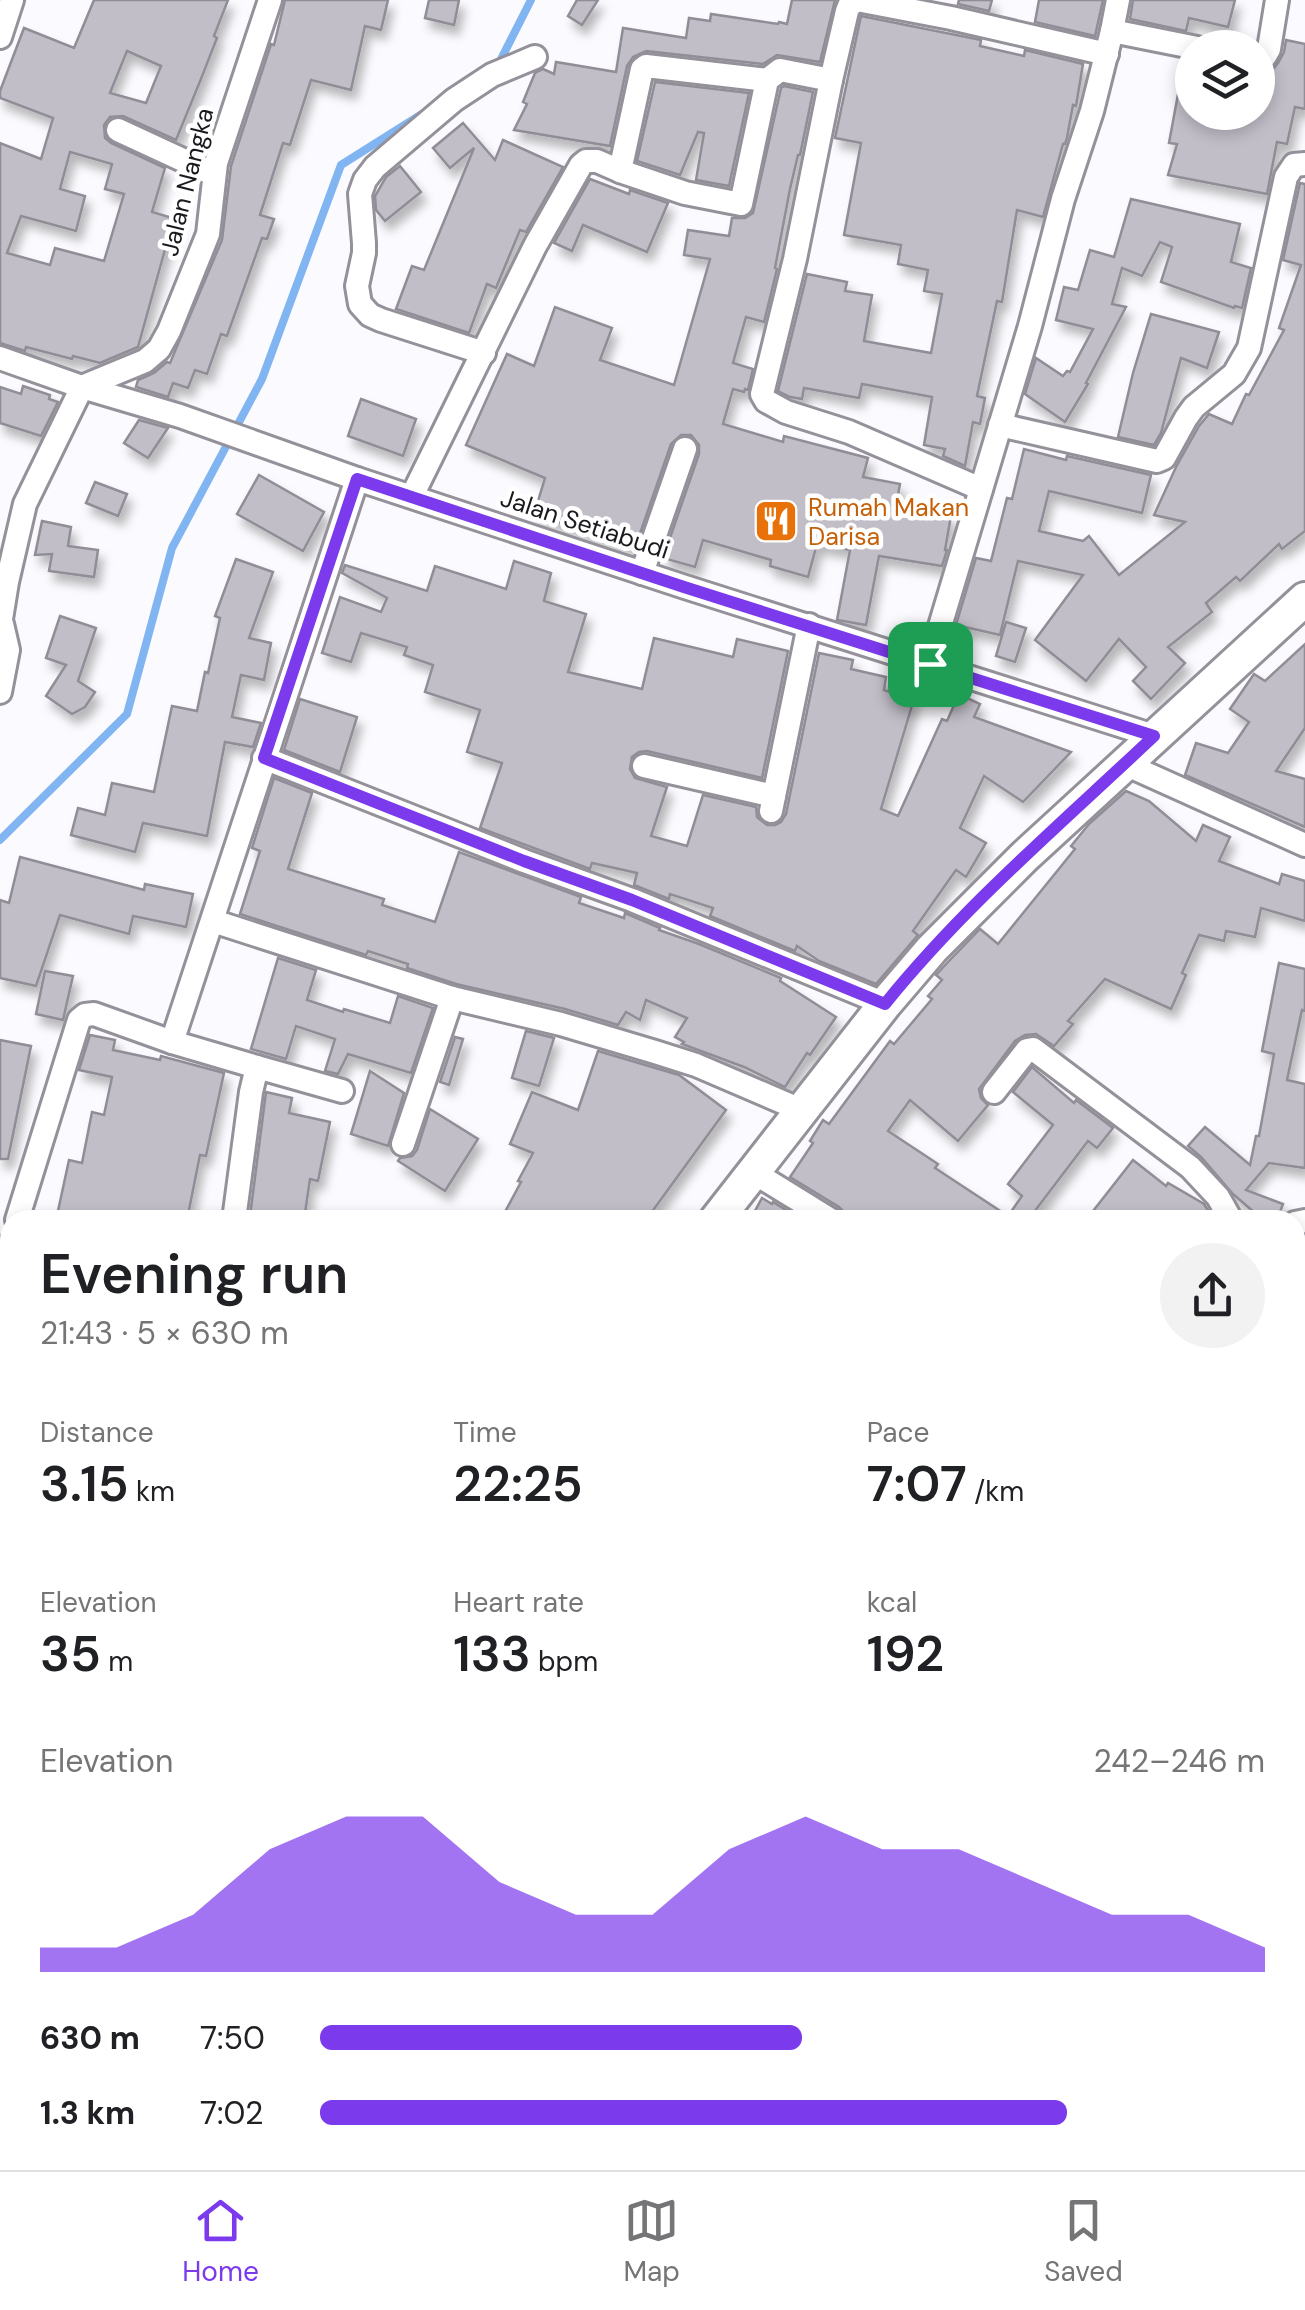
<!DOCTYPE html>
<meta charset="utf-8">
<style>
body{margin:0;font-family:"DM Sans",sans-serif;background:#f2f2f2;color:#202124;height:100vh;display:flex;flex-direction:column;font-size:38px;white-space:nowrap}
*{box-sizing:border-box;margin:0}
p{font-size:32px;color:#757577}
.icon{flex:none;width:55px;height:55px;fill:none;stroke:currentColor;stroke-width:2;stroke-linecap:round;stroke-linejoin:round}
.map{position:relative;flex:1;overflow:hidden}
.panel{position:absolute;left:0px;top:1210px;width:1305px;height:960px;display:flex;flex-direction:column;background:#fff;border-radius:30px 30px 0 0;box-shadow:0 5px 15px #0003}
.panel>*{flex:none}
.buttons{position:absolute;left:1175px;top:30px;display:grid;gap:20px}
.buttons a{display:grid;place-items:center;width:100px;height:100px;border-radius:50%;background:#fff;box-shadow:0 5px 15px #0003;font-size:50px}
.pin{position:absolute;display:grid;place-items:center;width:85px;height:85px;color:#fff;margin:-42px;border-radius:20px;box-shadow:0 5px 15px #0006}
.round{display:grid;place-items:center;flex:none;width:105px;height:105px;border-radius:52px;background:#f2f2f2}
.summary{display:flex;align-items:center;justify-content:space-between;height:170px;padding:0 40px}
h1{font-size:55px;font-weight:600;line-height:75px}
.figures{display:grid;grid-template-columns:repeat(3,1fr);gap:15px;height:170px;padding:10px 40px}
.figures div{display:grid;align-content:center}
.figures b{font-size:50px;font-weight:600}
.figures small{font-size:28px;font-weight:400}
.figures p{font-size:28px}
.chart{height:280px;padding:20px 40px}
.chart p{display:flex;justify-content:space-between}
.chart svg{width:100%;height:180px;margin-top:10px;fill:#7c3aed;opacity:.7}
ul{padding:0 40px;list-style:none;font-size:32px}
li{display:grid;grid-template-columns:160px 120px 1fr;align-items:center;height:75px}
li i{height:25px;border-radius:12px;background:#7c3aed}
.dock{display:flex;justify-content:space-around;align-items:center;height:140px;border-top:2px solid #e0e0e0;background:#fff;font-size:28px;color:#757577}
.dock a{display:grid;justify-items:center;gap:5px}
.dock .active{color:#7c3aed}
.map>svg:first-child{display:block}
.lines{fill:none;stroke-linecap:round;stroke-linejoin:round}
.stream{stroke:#80b5f1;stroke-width:8}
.building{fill:#c2bec8;stroke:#918d97;stroke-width:2.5;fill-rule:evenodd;filter:url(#shadow)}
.street-casing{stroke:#95919a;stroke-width:28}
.secondary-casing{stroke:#95919a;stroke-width:38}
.street{stroke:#fff;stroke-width:22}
.secondary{stroke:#fff;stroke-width:32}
.route-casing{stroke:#fff;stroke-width:20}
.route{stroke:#7c3aed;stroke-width:12}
.labels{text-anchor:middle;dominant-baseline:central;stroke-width:9;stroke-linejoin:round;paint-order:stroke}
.street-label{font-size:25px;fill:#1b191d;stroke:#fff}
.food-label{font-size:25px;fill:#c56008;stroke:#fff;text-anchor:start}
</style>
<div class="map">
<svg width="1305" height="2170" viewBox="0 0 1305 2170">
<defs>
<filter id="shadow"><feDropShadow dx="5" dy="9" stdDeviation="5" flood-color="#0004"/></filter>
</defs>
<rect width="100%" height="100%" fill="#fbfafe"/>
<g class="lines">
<!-- stream -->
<g class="stream">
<path d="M497 67 531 0"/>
<path d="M0 840 127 714 172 548 262 379 341 165 422 114"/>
</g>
</g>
<!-- building -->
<g class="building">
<path d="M94 0H228L214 36 217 38 201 79 176 140 123 116 110 117 104 125 105 138 111 143 165 168 152 212 176 219 168 247 166 246 138 347 100 363 73 356 72 359 26 347 25 351 0 343V143L41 159 53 118 0 98V91L24 28 74 48ZM127 51 161 66 146 103 110 93ZM70 152 112 164 105 189 124 194 104 261 55 248 50 265 7 253 21 216 76 231 85 196 60 189Z"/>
<path d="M285 0H388L381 30 365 26 351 90 311 80 290 145 283 143 260 215 274 219 267 239 262 238 227 336 221 334 207 374 195 370 188 388 173 383 168 397 136 387 138 380 154 373 167 362 170 363 222 240 231 166 271 44 274 45Z"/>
<path d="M429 0H459L454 25 425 18Z"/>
<path d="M577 0H598L582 25 568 16Z"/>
<path d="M792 0H835L820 62 777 55 763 64 646 51 633 57 627 66 610 146 514 130 527 104 523 102 535 73 543 69 554 74 556 62 616 72 623 28 686 38 689 18 710 21 711 14 778 24 779 22 787 24Z"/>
<path d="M959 0H992L989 11 958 4Z"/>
<path d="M1039 0H1103L1095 36 1035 22Z"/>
<path d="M1133 0H1235L1228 27 1189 18 1186 31 1130 19Z"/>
<path d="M861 16 981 40 980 46 1024 56 1025 50 1083 64 1076 106 1073 105 1067 138 1065 144H1063L1043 217 1017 210 1002 302 997 301 977 396 985 398 980 424 973 422 965 466 943 456 945 449 924 445 932 397 862 384 859 398 804 388 802 399 790 397 778 391 807 274 847 282 845 291 872 295 864 341 931 353 942 294 924 291 928 270 898 264 901 245 844 235 861 143 835 138Z"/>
<path d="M1286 40 1305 44V109L1295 107 1287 144 1277 142 1267 194 1168 175 1177 144 1169 143 1183 67 1192 68V112H1258V103L1260 104 1267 71 1272 70 1278 63 1284 52Z"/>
<path d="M655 82 749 93 729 186 696 180 704 133 698 132 680 175 637 161Z"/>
<path d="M784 86 813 92 800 155H798L790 189 775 268 777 269 764 322 746 317 733 363 753 369 748 390 745 389 744 392 733 389 723 424 783 442 784 436 868 458 863 477 900 484 896 506 951 516 945 550H947L942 566 879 556 866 625 837 620 850 550 817 544 808 577 770 566 771 560 703 540 695 567 663 558 699 454V445L691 435H681L671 444 635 548 534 514 545 478 466 445 507 354 534 366 555 307 612 328 600 360 674 385 710 259 684 255 688 230 729 236 732 218H745L753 213 781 88Z"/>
<path d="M463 123 495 160 503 140 563 167 526 232 520 230 496 288 487 284 469 333 396 309 412 266 424 270 474 148 450 168 433 148Z"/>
<path d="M400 166 421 192 385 221 376 210 375 196 386 177Z"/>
<path d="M590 179 629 194 630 190 668 203 647 252 583 225 572 251 554 243Z"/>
<path d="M1300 183 1305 184V531L1282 549 1279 544 1240 581 1236 577 1206 603 1212 612 1168 647 1185 663 1151 699 1133 681 1146 667 1119 639 1086 681 1035 640 1083 575 1018 561 1000 635 956 625 976 558 991 561 1007 498 1012 499 1024 449 1066 460 1067 456 1151 475 1142 513 1049 491 1039 531 1083 541 1089 536 1119 575 1185 522 1154 515 1176 467 1199 426 1209 414 1232 424 1246 394 1249 395 1284 330 1279 328 1301 265 1283 260Z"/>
<path d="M1131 199 1240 224 1231 262 1251 268 1242 308 1235 306 1234 308 1161 282 1172 247 1160 242 1142 276 1122 268 1112 304 1126 307 1086 383 1088 384 1065 422 1025 394 1036 358 1063 376 1067 371 1070 372 1093 329 1056 320 1064 287 1078 290 1090 250 1114 257Z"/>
<path d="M1151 314 1219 332 1207 368 1181 358 1161 433 1154 445 1118 437 1133 373Z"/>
<path d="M23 386 50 395 49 399 58 402 41 436 0 423V387L21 394Z"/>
<path d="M361 399 416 419 403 456 348 436Z"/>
<path d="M139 420 168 428 148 458 124 443Z"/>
<path d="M259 475 324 512 303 551 237 514Z"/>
<path d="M95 482 127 494 118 516 86 503Z"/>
<path d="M42 521 71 527 68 546 98 550 94 577 49 571 52 554 35 555Z"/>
<path d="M236 559 273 572 249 638 271 643 264 680 241 675 232 717 261 723 253 747 225 742 207 836 143 823 135 852 71 835 78 808 105 815 112 783 154 792 172 706 197 711 205 672 208 673 220 618 215 616Z"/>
<path d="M514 561 551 573 544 601 586 614 568 672 642 689 654 638 733 657 737 639 788 651 762 778 647 751 639 752 632 757 630 769 635 778 667 787 651 836 687 846 703 795 756 807 757 817 767 825H775L781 822 786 814 819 653 853 660 851 669 886 677 884 690 914 699 881 809 898 816 942 719 947 721 959 694 980 704 974 717 1071 752 1023 802 984 776 960 828 986 843 966 877 956 870 913 931 918 935 876 984 819 961 797 946 795 951 710 916 713 908 670 894 669 899 634 885 637 873 592 863 590 869 480 828 502 763 467 752 480 710 425 692 433 665 404 655 407 647 361 633 351 662 322 653 340 597 381 612 387 598 342 573 345 565 427 591 435 566 506 589Z"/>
<path d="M60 616 96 628 78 681 95 692 85 707 72 714 46 696 66 665 46 658Z"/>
<path d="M1006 622 1026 628 1015 662 996 656Z"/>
<path d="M1305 644V728L1276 771 1305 779V827L1185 775 1196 743 1228 753 1249 722 1230 709 1254 674 1265 681Z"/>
<path d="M300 699 357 717 340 772 284 750Z"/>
<path d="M274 778 312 793 288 869 384 899 382 905 435 922 459 852 581 897 579 903 624 918 625 913 660 928 659 930 699 944 781 978 780 981 836 1017 810 1055 807 1053 785 1087 744 1067 682 1044 684 1042 675 1037 687 1018 646 1000 640 1020 626 1012 618 1025 565 1009 456 984 407 968 408 964 368 951 366 955 240 914 260 851 252 848Z"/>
<path d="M1126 791 1149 801 1196 841 1203 825 1230 837 1219 861 1279 884 1282 874 1305 881V921L1261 908 1255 937 1226 931 1224 941 1199 935 1182 973 1186 975 1171 1009 1105 979 1068 1021 1073 1024 1054 1046 1036 1034 1025 1035 1015 1041 979 1089 981 1098 988 1105 958 1141 910 1100 888 1131 938 1164 935 1168 1008 1216 1022 1196 1008 1184 1053 1125 1013 1092 1032 1067 1074 1103 1076 1100 1113 1128 1097 1148 1088 1141 1028 1220H846L844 1212 839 1207 790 1177 813 1143 810 1141 823 1120 829 1124 890 1041 894 1044 932 999 928 996 942 980 936 975 947 963 980 929 998 944 1075 849 1071 846 1089 824Z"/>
<path d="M20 857 144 890 145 884 193 894 186 927 133 916 129 934 60 915 36 986 0 978V900L9 903Z"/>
<path d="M278 958 316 970 307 1000 343 1012 344 1009 390 1023 398 996 433 1008 411 1073 348 1054 338 1074 325 1071 335 1039 296 1026 286 1059 251 1049Z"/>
<path d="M1279 963 1305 969V1011L1302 1010 1287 1080 1305 1084V1168L1269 1163 1246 1190 1283 1204 1277 1220H1263L1233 1194 1201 1157 1188 1146 1205 1127 1250 1165 1256 1136H1259L1274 1054 1262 1051Z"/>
<path d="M45 971 73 976 63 1020 36 1014Z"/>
<path d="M526 1031 554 1038 539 1086 512 1078Z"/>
<path d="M90 1035 115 1040 113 1050 160 1060 161 1056 224 1073 206 1156 200 1155 187 1220H111L58 1211 69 1160 82 1163 92 1112 104 1115 112 1077 79 1070Z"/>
<path d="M455 1037 463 1039 449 1085 440 1082Z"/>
<path d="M0 1040 31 1046 8 1159H0Z"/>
<path d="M598 1051 679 1075 726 1110 646 1220H525L506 1210 521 1182 518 1181 533 1153 510 1144 532 1092 578 1110Z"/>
<path d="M370 1071 404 1093 388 1146 351 1134Z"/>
<path d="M266 1092 292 1098 289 1113 330 1122 318 1181 310 1179 304 1220H275L250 1216Z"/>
<path d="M430 1109 478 1139 445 1191 398 1161 400 1158 412 1156 417 1150Z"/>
<path d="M1133 1160 1166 1186 1168 1183 1204 1204 1214 1220H1086Z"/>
<path d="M762 1198 772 1204 773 1202 802 1220H750Z"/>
</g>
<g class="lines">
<!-- street casing -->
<g class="street-casing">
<g id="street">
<path d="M1112 31 1118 0"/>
<path d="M0 37 12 0"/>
<path d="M1258 58 1265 56 1269 49 1277 0"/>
<path d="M118 130 213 174"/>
<path d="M620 171 642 69 646 66 767 80"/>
<path d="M484 353 381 320 370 315 360 304 357 286 364 253V243L360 194 365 180 375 167 454 100 492 75 535 57"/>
<path d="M0 358 82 387 180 416 357 479 685 587 1154 736"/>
<path d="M1000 425 1157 461 1164 458 1186 418 1194 407 1234 374 1249 348 1286 177 1294 165 1305 164"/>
<path d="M981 489 849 432 786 412 766 401 762 394 795 259 831 80 847 11 849 6 857 0 951 18 1107 54"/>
<path d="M412 496 535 246 581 165 586 161H597L620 171 685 193 741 204 767 80 780 70 831 80"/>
<path d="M642 573 685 449"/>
<path d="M0 625 7 582 25 504 82 387 145 361 159 349 169 331 208 234 216 163 270 0"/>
<path d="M929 663 1030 326 1063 199 1092 111 1112 31 1197 48"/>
<path d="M0 692 8 650 2 624"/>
<path d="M264 758 524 861 632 900 885 1004"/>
<path d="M1125 764 1305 845"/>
<path d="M644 766 774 796"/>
<path d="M771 811 809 625"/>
<path d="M213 921 452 998 561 1024 655 1052 696 1065 801 1110"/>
<path d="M257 1067 342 1091"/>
<path d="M994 1092 1027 1050 1033 1049 1190 1167 1218 1197 1231 1220"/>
<path d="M403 1144 452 998"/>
<path d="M753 1172 831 1220"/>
<path d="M17 1220 79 1020 85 1015 94 1014 172 1042"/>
<path d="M234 1220 251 1092 257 1067 172 1042 357 479"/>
<path d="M1295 1223 1305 1221"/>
<path d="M0 1276 10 1244"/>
<path d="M0 1369 10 1371"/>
<path d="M1295 1442 1305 1447"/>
<path d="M0 1482 10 1484"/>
<path d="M0 1714 10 1716"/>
<path d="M1295 2091 1305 2093"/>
<path d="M472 2160 479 2170"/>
<path d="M990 2160 1018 2170"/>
<path d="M0 2167 3 2170"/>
<path d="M107 2170 110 2160"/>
<path d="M411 2170 413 2160"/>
<path d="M845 2170 849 2160"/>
<path d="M1169 2170 1171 2160"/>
</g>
</g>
<!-- secondary casing -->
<g class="secondary-casing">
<g id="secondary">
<path d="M716 1220 885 1004 932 949 1024 857 1305 599"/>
<path d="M0 2060 10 2049"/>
</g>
</g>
<!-- street -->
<use href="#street" class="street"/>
<!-- secondary -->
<use href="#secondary" class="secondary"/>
</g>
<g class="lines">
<!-- route casing -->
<g class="route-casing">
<path id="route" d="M357 479 684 587 1154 736C1062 823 965 905 885 1004L632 900 524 861 264 758Z"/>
</g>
<!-- route -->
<use href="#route" class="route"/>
</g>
<!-- icons -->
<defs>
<g id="restaurant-square" transform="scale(2.25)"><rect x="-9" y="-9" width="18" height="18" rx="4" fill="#e8710a" stroke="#fff"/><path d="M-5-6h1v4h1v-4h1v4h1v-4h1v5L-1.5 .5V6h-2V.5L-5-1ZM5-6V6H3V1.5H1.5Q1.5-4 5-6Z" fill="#fff"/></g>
</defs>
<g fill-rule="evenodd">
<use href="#restaurant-square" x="776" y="521"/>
</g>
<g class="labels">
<!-- street labels -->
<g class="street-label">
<text transform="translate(187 182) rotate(-76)">Jalan Nangka</text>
<text transform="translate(585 524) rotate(18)">Jalan Setiabudi</text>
</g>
<!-- food labels -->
<g class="food-label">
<text x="808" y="507">Rumah Makan<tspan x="808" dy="29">Darisa</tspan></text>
</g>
</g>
</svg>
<div class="buttons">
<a><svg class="icon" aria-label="layers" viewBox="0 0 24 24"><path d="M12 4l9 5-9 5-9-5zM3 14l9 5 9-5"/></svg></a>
</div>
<div class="pin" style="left:930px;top:664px;background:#1e9e55"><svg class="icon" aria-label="arrive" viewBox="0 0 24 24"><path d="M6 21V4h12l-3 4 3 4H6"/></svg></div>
<section class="panel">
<div class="summary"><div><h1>Evening run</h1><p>21:43 · 5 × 630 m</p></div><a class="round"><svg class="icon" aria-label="share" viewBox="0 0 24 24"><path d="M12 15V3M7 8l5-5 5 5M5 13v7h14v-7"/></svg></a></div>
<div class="figures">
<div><p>Distance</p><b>3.15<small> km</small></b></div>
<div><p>Time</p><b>22:25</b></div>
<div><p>Pace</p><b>7:07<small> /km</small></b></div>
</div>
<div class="figures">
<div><p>Elevation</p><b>35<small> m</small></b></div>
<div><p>Heart rate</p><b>133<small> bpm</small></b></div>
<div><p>kcal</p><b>192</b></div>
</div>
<div class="chart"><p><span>Elevation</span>242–246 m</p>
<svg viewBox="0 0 160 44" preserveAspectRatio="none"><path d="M0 44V38L10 38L20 30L30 14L40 6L50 6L60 22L70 30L80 30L90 14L100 6L110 14L120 14L130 22L140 30L150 30L160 38V44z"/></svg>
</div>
<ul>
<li><b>630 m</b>7:50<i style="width:51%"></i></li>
<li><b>1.3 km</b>7:02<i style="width:79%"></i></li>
</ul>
</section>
</div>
<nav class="dock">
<a class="active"><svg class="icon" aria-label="home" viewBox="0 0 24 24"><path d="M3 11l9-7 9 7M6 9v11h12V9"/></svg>Home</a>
<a><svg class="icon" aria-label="map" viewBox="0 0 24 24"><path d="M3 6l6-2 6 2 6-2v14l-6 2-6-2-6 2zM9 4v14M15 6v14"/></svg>Map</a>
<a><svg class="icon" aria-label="saved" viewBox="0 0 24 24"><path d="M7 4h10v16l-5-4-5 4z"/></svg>Saved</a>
</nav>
